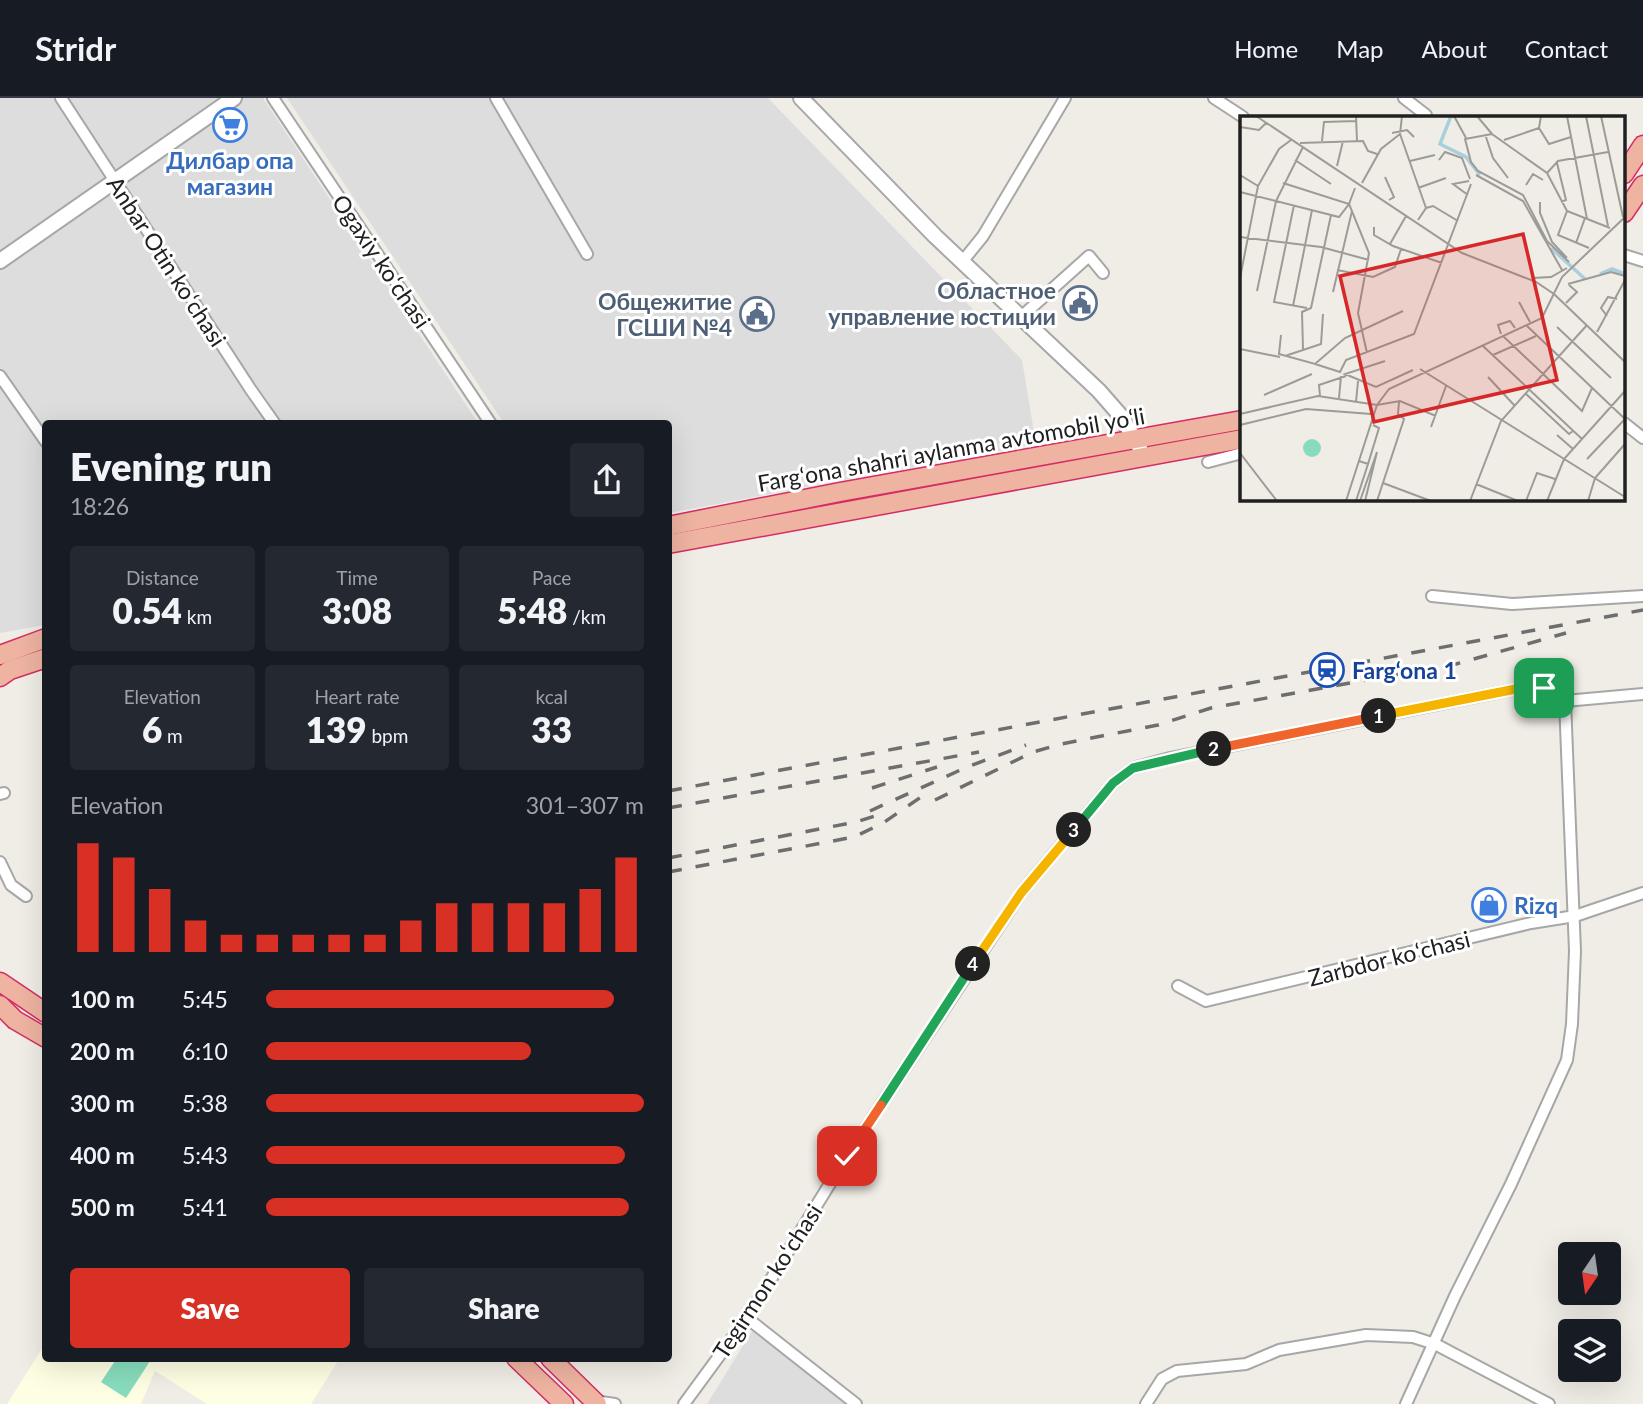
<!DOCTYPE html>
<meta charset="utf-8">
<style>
body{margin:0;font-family:Lato,sans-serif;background:#242831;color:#f1f3f6;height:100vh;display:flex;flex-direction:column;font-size:26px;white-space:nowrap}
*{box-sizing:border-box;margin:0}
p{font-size:23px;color:#9ea1a6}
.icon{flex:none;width:38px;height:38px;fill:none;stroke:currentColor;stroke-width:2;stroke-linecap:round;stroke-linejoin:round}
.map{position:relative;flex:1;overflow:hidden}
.sheet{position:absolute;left:42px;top:322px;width:630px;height:942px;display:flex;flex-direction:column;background:#171b24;border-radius:7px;box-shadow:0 7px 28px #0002}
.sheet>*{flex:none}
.needle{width:46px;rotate:193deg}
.tools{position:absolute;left:1558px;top:1144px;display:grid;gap:14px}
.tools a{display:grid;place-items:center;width:63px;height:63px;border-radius:7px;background:#171b24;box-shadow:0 7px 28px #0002;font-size:35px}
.pin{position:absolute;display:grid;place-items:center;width:60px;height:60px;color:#fff;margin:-30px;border-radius:14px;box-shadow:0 4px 10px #0006}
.km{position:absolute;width:35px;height:35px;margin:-18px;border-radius:50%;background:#222;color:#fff;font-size:19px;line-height:35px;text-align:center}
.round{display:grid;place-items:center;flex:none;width:74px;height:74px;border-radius:7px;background:#242831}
.head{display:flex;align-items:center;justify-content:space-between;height:119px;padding:0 28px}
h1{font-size:38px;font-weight:800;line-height:52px}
.metrics{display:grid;grid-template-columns:repeat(3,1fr);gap:10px;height:119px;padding:7px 28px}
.metrics div{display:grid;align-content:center;border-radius:7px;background:#242831;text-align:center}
.metrics b{font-size:35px;font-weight:800}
.metrics small{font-size:19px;font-weight:400}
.metrics p{font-size:19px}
.chart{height:196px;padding:14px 28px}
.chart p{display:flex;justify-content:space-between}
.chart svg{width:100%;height:126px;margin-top:7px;stroke:#d93025;stroke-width:6}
.button{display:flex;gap:14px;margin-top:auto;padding:14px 28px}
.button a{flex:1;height:80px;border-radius:7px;background:#d93025;color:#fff;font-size:28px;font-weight:800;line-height:80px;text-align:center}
.button a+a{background:#242831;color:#f1f3f6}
ul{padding:0 28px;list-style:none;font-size:23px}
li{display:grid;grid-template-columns:112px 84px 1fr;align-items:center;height:52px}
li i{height:18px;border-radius:9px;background:#d93025}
header{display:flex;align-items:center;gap:42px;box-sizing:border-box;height:98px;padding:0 35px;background:#171b24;border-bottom:2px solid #363941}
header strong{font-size:33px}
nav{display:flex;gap:38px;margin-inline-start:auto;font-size:24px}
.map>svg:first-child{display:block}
.residential{fill:#dedddd}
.education{fill:#fdfee2}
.pitch{fill:#88dcbd}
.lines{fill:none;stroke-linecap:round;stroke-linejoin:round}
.minor-casing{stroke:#a7a7a7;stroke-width:14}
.tertiary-casing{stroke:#a7a7a7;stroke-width:18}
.trunk-casing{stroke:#d52d63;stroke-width:21}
.minor{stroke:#fff;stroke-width:10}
.tertiary{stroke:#fff;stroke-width:14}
.trunk{stroke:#eeb3a1;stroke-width:18}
.rail{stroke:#6e6e6e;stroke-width:3.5;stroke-dasharray:14 14;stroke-linecap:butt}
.split-1-casing{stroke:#fff;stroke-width:14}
.split-2-casing{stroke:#fff;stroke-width:14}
.split-3-casing{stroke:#fff;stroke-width:14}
.split-4-casing{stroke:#fff;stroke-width:14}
.split-5-casing{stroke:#fff;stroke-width:14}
.split-6-casing{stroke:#fff;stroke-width:14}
.split-1{stroke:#f5b400;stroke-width:9}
.split-2{stroke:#f0652b;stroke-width:9}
.split-3{stroke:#22a559;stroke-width:9}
.split-4{stroke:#f5b400;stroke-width:9}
.split-5{stroke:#22a559;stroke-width:9}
.split-6{stroke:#f0652b;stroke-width:9}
.labels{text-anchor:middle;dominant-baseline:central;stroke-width:6;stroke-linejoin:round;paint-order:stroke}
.shop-label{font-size:23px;font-weight:bold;fill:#366cbe;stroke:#fff}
.street-label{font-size:23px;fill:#202020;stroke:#fff}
.service-label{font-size:23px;font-weight:bold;fill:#4e5e75;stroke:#fff;text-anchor:end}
.transit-label{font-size:23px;font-weight:bold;fill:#164399;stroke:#fff;text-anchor:start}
.inset-river{fill:none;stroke:#a9cfdc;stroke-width:3.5}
.inset-road{fill:none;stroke:#9d9b97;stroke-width:2}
.view{fill:#d62828;fill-opacity:0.15;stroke:#d62828;stroke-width:3.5}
.inset-edge{fill:none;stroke:#202020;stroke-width:3.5}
</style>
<header>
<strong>Stridr</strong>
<nav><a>Home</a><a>Map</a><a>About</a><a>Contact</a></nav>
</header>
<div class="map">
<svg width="1643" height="1306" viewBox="0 0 1643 1306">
<rect width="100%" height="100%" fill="#f0ede6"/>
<!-- residential -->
<g class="residential">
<path d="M0 0H263L478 325 46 326 45 527 0 535Z"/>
<path d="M287 0H768L1022 262 1036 346 669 415 668 326 504 325Z"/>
<path d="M754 1230 852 1306H707Z"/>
</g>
<!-- education -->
<path class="education" d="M45 1246 46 1260H340L311 1306H207L155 1273 141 1306H7Z"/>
<!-- pitch -->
<path class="pitch" d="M117 1260H152L126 1300 101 1284Z"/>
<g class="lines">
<!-- minor casing -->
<g class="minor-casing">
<g id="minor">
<path d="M61 0 251 292 275 326"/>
<path d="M273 0 491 326"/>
<path d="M496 0 587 156"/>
<path d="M1214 0 1243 19"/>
<path d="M1404 0 1426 17V19"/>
<path d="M1624 157 1643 163"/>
<path d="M962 164 983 138 1065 0"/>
<path d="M1021 219 1089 158 1103 175"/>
<path d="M0 278 46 344"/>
<path d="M1624 325 1643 340"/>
<path d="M1208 364 1242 355"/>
<path d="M1432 498 1512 506 1643 498"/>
<path d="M0 696 4 695"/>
<path d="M0 764 11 787 26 798"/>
<path d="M1178 888 1206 903 1531 825 1575 818 1643 795"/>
<path d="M747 1220 856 1306"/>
<path d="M594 1303 615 1306"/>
<path d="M684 1306 747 1220 847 1058 1021 795 1113 685 1133 670 1170 660 1521 590C1539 590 1552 590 1565 603L1643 596"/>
<path d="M1146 1306 1162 1281 1177 1273 1246 1266 1279 1252 1366 1237 1413 1239 1435 1246 1549 1306"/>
<path d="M1406 1306 1455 1198 1511 1086 1567 962 1572 926 1575 853 1565 603"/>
</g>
</g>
<!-- tertiary casing -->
<g class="tertiary-casing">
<g id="tertiary">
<path d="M801 0 935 138 1099 293 1120 317 1140 350"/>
<path d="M0 163 234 0"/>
</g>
</g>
<!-- trunk casing -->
<g class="trunk-casing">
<g id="trunk">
<path d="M1624 76 1643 47"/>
<path d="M1624 115 1643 87"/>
<path d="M668 428 840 394 1242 322"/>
<path d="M668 446 1242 341"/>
<path d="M0 557 46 540"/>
<path d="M0 579 10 572 46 560"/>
<path d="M0 884 46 915"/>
<path d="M0 907 15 922 46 940"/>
<path d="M516 1260 564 1306"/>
<path d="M550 1260 597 1306"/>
</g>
</g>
<!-- minor -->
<use href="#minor" class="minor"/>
<!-- tertiary -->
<use href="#tertiary" class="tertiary"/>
<!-- trunk -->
<use href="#trunk" class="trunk"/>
<!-- rail -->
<g class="rail">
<path d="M872 690 937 669"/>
<path d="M668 693 1643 512"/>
<path d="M935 702 1033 654 1061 646 1158 627 1211 610 1456 566 1566 535"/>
<path d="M668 710 979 654"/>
<path d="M870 713 967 669 1026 647"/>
<path d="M668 760 856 724 884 715"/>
<path d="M668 774 854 739 883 725 924 697"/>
</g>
</g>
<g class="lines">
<!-- split-1 casing -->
<g class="split-1-casing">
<path id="split-1" d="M1379 618 1521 590H1544"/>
</g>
<!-- split-2 casing -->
<g class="split-2-casing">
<path id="split-2" d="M1214 651 1379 618"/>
</g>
<!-- split-3 casing -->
<g class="split-3-casing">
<path id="split-3" d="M1074 732 1113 685 1133 670 1214 651"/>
</g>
<!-- split-4 casing -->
<g class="split-4-casing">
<path id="split-4" d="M973 866 1021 795 1074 732"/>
</g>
<!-- split-5 casing -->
<g class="split-5-casing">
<path id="split-5" d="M881 1007 973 866"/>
</g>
<!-- split-6 casing -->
<g class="split-6-casing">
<path id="split-6" d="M847 1058 881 1007"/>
</g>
<!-- split-1 -->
<use href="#split-1" class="split-1"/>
<!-- split-2 -->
<use href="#split-2" class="split-2"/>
<!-- split-3 -->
<use href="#split-3" class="split-3"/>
<!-- split-4 -->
<use href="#split-4" class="split-4"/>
<!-- split-5 -->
<use href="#split-5" class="split-5"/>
<!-- split-6 -->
<use href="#split-6" class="split-6"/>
</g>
<!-- icons -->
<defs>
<g id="supermarket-ring" transform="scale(1.75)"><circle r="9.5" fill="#fff" stroke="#3f7fe0" stroke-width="1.5"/><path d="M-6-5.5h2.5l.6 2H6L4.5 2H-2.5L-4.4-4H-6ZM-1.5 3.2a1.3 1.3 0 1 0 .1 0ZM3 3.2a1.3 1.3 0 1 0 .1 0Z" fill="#3f7fe0"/></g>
<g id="civic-ring" transform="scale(1.75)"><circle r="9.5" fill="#fff" stroke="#5c6f8a" stroke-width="1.5"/><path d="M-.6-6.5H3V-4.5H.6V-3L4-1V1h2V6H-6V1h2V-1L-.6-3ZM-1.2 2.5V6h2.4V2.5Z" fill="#5c6f8a"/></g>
<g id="station-ring" transform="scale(1.75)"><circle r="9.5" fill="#fff" stroke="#1a4fb4" stroke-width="1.5"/><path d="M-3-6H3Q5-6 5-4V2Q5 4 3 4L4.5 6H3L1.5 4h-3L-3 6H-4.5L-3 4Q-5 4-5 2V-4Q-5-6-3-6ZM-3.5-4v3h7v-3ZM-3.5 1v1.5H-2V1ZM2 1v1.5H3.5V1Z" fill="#1a4fb4"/></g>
<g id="shop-ring" transform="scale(1.75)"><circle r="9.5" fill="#fff" stroke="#3f7fe0" stroke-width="1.5"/><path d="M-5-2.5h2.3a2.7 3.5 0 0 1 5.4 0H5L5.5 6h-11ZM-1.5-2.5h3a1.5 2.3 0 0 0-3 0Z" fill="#3f7fe0"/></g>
</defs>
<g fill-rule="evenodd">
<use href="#supermarket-ring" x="230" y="27"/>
<use href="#civic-ring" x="1080" y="205"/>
<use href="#civic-ring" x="757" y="216"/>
<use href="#station-ring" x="1327" y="572"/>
<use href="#shop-ring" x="1489" y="807"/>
</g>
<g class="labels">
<!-- shop labels -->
<g class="shop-label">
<text x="230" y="62">Дилбар опа<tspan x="230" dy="26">магазин</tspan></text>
<text x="1514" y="807" text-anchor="start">Rizq</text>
</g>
<!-- street labels -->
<g class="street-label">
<text transform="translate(167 163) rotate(57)">Anbar Otin koʻchasi</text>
<text transform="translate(382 163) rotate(56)">Ogaxiy koʻchasi</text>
<text transform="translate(951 351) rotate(-10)">Fargʻona shahri aylanma avtomobil yoʻli</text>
<text transform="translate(1389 860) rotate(-14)">Zarbdor koʻchasi</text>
<text transform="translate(767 1183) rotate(-57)">Tegirmon koʻchasi</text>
</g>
<!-- service labels -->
<g class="service-label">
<text x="1056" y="192">Областное<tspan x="1056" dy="26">управление юстиции</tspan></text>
<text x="732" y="203">Общежитие<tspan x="732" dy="26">ГСШИ №4</tspan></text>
</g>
<!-- transit labels -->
<g class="transit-label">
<text x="1352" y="572">Farg‘ona 1</text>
</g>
</g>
<!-- overview -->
<g transform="translate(1240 18)">
<rect width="385" height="385" fill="#f0ede6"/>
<path d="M63 332a9 9 0 1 1 18 0a9 9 0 1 1-18 0Z" fill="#88dcbd"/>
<path class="inset-river" d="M211 0 200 28 226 41 240 59M311 132 345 163M360 158 372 153 385 158"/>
<path class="inset-road" d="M16 0 222 137 296 166 314 178M116 0 117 25M214 0 226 22M237 0 252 18 307 57 327 95 370 112M327 0 347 103M346 0 368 110M361 0 383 101M0 11 19 14 26 7M299 12 309 28 331 21M152 17 167 14 174 21M160 18 186 92 178 104M252 18 225 23 231 46 238 55 283 79 307 125 329 146M246 21 253 42 268 62M264 24 299 12 301 0M82 25 84 6 116 5M60 27 123 25 128 35 137 38M55 44 91 68M199 44 205 36 222 42 230 63M170 45 195 39M317 47 326 84 321 86M97 50 103 25M307 57 318 45 368 36M0 59 18 70M236 59 283 85 322 154M145 61 154 81 149 84M122 67 141 33 160 18 162 0M286 69 293 58 303 64M115 72 109 88 129 137 118 197 127 237M178 72 206 62M0 76 99 101 109 88 43 67M228 79 213 68 229 65M300 86V97L312 126 327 142M54 89 34 186 67 192M186 92 193 90 218 105M327 95 318 119 349 132M134 111V119L153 130 202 147M0 121 81 131 129 144M336 127 345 102M150 128 166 100M97 154 133 161 155 151 161 133M0 162 18 70 39 33 51 24M292 162 311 161 327 152M328 168 371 156 385 160M17 175 36 85 63 31M93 176 112 95M314 178 385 246M279 186 290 206M326 187 337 176 329 169M53 190 72 94M367 200 361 192 368 181 377 183M287 210 385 303M317 211 371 262M357 216 385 164M261 218 258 209 270 205 275 212M41 219 39 238 75 248 105 222 163 195M263 220 342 295 352 272M243 230 342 323M0 233 40 241M63 233 62 196 71 192 91 99M253 239 296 220M45 240 81 228 83 198M145 245 105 258 136 271 173 254M75 248 100 256 106 244 174 218 231 68M180 253 385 381M248 261 274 289M285 277 329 318 333 315M24 279 72 258M80 280 79 269 106 260M99 282 101 260M116 286 118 265M0 298 78 280 137 289 160 285 196 300M0 309 66 293 131 298M191 311 206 270M317 319 333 333M0 337 37 385M347 343 385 303M119 345 128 348 139 312 133 309M143 367 191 385M236 368 278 385M106 385 137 289 149 273 302 202 322 161 385 101M116 385 128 348M120 385 137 336 125 385M137 385 164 303 158 298 159 286M230 385 261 305 347 209M286 385 297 357 315 363M307 385 324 343 385 275M348 385 355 362 385 328"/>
<path class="view" d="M283 118 317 264 134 306 100 160Z"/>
<rect width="385" height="385" class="inset-edge"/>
</g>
</svg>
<div class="tools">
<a><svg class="needle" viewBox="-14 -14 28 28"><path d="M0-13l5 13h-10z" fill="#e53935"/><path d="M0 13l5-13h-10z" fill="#9ea1a6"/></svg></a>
<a><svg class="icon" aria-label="layers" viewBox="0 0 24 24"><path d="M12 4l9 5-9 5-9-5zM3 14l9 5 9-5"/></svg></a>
</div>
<div class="pin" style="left:1544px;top:590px;background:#1e9e55"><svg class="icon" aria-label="arrive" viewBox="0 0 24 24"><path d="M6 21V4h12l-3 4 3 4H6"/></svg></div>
<div class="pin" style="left:847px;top:1058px;background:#d93025"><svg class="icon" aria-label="check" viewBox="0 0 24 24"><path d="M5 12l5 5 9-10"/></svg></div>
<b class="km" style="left:1379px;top:618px">1</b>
<b class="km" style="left:1214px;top:651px">2</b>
<b class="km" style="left:1074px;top:732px">3</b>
<b class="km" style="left:973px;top:866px">4</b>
<section class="sheet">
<div class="head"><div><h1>Evening run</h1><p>18:26</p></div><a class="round"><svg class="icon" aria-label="share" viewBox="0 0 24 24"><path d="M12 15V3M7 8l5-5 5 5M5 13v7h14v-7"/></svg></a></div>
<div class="metrics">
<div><p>Distance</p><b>0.54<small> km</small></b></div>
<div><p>Time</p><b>3:08</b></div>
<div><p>Pace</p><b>5:48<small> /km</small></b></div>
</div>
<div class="metrics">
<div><p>Elevation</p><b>6<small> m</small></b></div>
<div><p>Heart rate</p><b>139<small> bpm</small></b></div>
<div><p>kcal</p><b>33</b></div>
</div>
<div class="chart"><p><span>Elevation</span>301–307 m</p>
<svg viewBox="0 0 160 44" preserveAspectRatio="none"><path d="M5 44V6M15 44V11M25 44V22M35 44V33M45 44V38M55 44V38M65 44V38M75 44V38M85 44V38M95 44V33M105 44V27M115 44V27M125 44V27M135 44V27M145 44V22M155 44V11"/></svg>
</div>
<ul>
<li><b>100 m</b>5:45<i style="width:92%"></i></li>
<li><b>200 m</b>6:10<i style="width:70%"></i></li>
<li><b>300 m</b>5:38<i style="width:100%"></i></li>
<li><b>400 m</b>5:43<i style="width:95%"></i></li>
<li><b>500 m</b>5:41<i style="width:96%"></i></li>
</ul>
<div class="button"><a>Save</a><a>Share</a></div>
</section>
</div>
